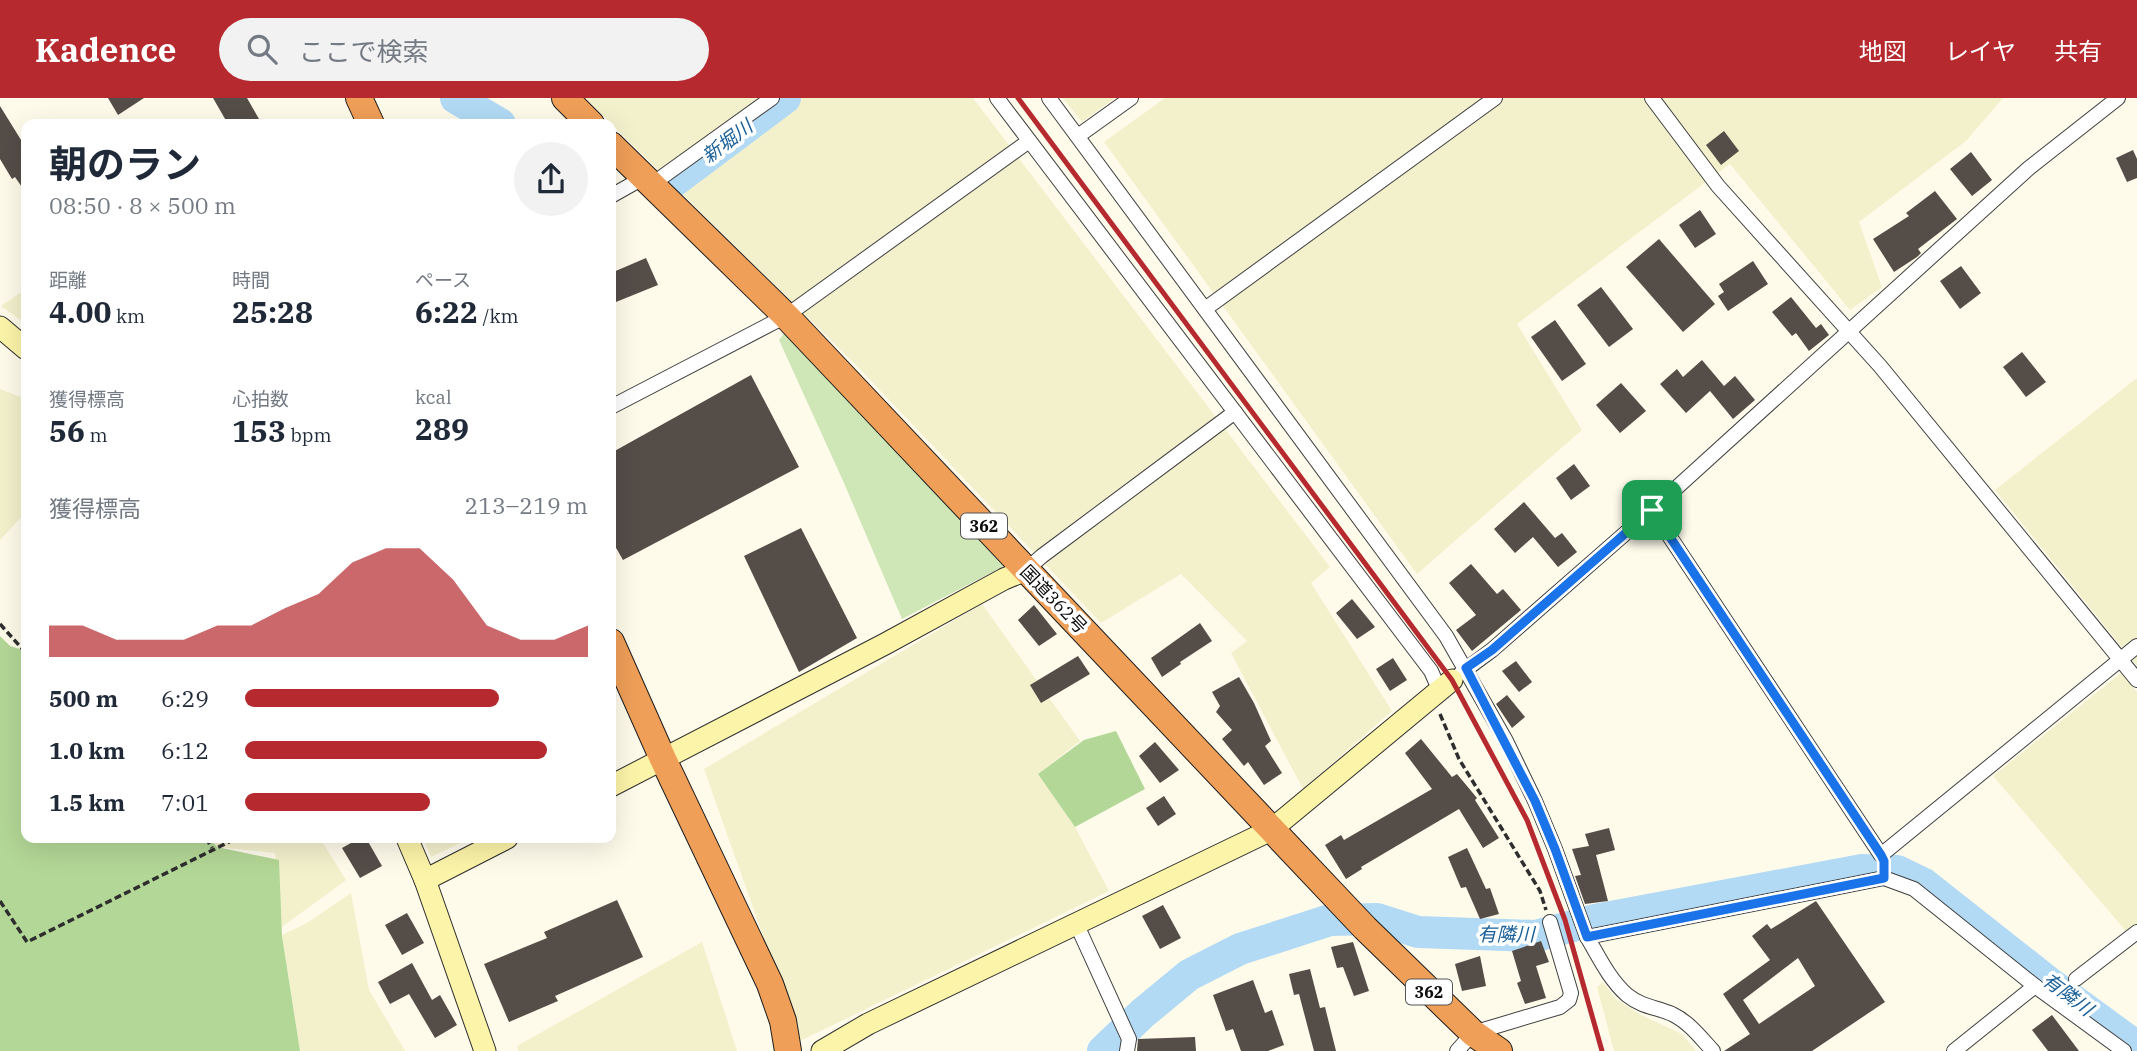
<!DOCTYPE html>
<html lang="ja">
<meta charset="utf-8">
<style>
body{margin:0;font-family:"IBM Plex Serif","Noto Sans JP",serif;background:#f2f2f3;color:#1f2937;height:100vh;display:flex;flex-direction:column;font-size:26px;white-space:nowrap}
*{box-sizing:border-box;margin:0}
p{font-size:23px;color:#747a83}
.icon{flex:none;width:38px;height:38px;fill:none;stroke:currentColor;stroke-width:2;stroke-linecap:round;stroke-linejoin:round}
.map{position:relative;flex:1;overflow:hidden}
.sheet{position:absolute;left:21px;top:21px;width:595px;height:724px;display:flex;flex-direction:column;background:#fff;border-radius:14px;box-shadow:0 7px 28px #0002}
.sheet>*{flex:none}
.pin{position:absolute;display:grid;place-items:center;width:60px;height:60px;color:#fff;margin:-30px;border-radius:14px;box-shadow:0 4px 10px #0006}
.round{display:grid;place-items:center;flex:none;width:74px;height:74px;border-radius:37px;background:#f2f2f3}
.headline{display:flex;align-items:center;justify-content:space-between;height:119px;padding:0 28px}
h1{font-size:38px;font-weight:700;line-height:52px}
.stats{display:grid;grid-template-columns:repeat(3,1fr);gap:10px;height:119px;padding:7px 28px}
.stats div{display:grid;align-content:center}
.stats b{font-size:30px;font-weight:700}
.stats small{font-size:19px;font-weight:400}
.stats p{font-size:19px}
.chart{height:196px;padding:14px 28px}
.chart p{display:flex;justify-content:space-between}
.chart svg{width:100%;height:126px;margin-top:7px;fill:#b6292e;opacity:.7}
ul{padding:0 28px;list-style:none;font-size:23px}
li{display:grid;grid-template-columns:112px 84px 1fr;align-items:center;height:52px}
li i{height:18px;border-radius:9px;background:#b6292e}
header{display:flex;align-items:center;gap:42px;box-sizing:border-box;height:98px;padding:0 35px;background:#b6292e;color:#fff}
header strong{font-size:33px}
nav{display:flex;gap:38px;margin-inline-start:auto;font-size:24px}
.search{width:490px;height:63px;background:#f2f2f3;display:flex;align-items:center;gap:18px;box-sizing:border-box;padding:0 24px;border-radius:38px;color:#747a83;font-size:26px}
.map>svg:first-child{display:block}
.farmland{fill:#f3f0cc}
.green{fill:#cfe7b6}
.forest{fill:#b3d796}
.lines{fill:none;stroke-linecap:round;stroke-linejoin:round}
.river{stroke:#b2daf4;stroke-width:32}
.building{fill:#544d48;fill-rule:evenodd}
.street-casing{stroke:#3f3f3f;stroke-width:16}
.secondary-casing{stroke:#2e2e2e;stroke-width:23}
.highway-casing{stroke:#1d1d1d;stroke-width:28}
.path{stroke:#2e2e2e;stroke-width:3.5;stroke-dasharray:7 3.5;stroke-linecap:butt}
.street{stroke:#fff;stroke-width:14}
.secondary{stroke:#fcf4a8;stroke-width:21}
.highway{stroke:#ef9f58;stroke-width:26}
.rail{stroke:#b6292e;stroke-width:5}
.route-casing{stroke:#fff;stroke-width:14}
.route{stroke:#1a73e8;stroke-width:9}
.labels{text-anchor:middle;dominant-baseline:central;stroke-width:7;stroke-linejoin:round;paint-order:stroke}
.shield{fill:#fff;stroke:#555;stroke-width:2}
.shield-label{font-size:16px;font-weight:bold;fill:#0c0c0c}
.street-label{font-size:18px;fill:#0c0c0c;stroke:#fff}
.water-label{font-size:19px;font-style:italic;fill:#1a6098;stroke:#fff}
</style>
<header>
<strong>Kadence</strong>
<div class="search"><svg class="icon" aria-label="search" viewBox="0 0 24 24"><circle cx="10" cy="10" r="6"/><path d="M15 15l6 6"/></svg>ここで検索</div>
<nav><a>地図</a><a>レイヤ</a><a>共有</a></nav>
</header>
<div class="map">
<svg width="2137" height="953" viewBox="0 0 2137 953">
<rect width="100%" height="100%" fill="#fefbeb"/>
<!-- farmland -->
<g class="farmland">
<path d="M585 0H973L1330 469 1311 485 1392 613 1303 691 1231 555 1247 543 1181 476 1101 525 859 270Z"/>
<path d="M1063 0H1115L1082 24Z"/>
<path d="M1165 0H2003L1966 43 1859 124 1882 189 1850 212 1730 66 1517 226 1582 332 1417 476 1104 44Z"/>
<path d="M26 191V226L1 208Z"/>
<path d="M2137 280V568L1995 392Z"/>
<path d="M0 291 26 301V414L0 442Z"/>
<path d="M982 506 1080 643 1038 676 1075 729 1109 793 800 943 704 671Z"/>
<path d="M2121 575 2137 594V834L2131 839 1993 678Z"/>
<path d="M210 740H320L346 782 282 829 275 755 217 749Z"/>
<path d="M423 740H471L431 759Z"/>
<path d="M351 795 369 892 405 953H300L282 837 307 825Z"/>
<path d="M702 844 737 953H518L517 948Z"/>
<path d="M1603 884 1616 901 1641 917 1682 936 1696 953H1614L1597 889Z"/>
</g>
<!-- green -->
<path class="green" d="M792 225 1006 467 902 521 844 385 779 242Z"/>
<!-- forest -->
<g class="forest">
<path d="M0 538 10 548 26 553V740H209L217 749 279 762 282 838 300 953H0Z"/>
<path d="M1116 633 1145 691 1075 729 1038 676 1084 642Z"/>
</g>
<g class="lines">
<!-- river -->
<g class="river">
<path d="M456 0 500 26"/>
<path d="M669 87 785 0"/>
<path d="M1103 953 1143 915 1189 877 1240 851 1330 822 1377 821 1418 834 1536 838 1595 822 1862 772 1897 773 1924 786 2052 887 2137 949"/>
</g>
</g>
<!-- building -->
<g class="building">
<path d="M108 0H144L118 17Z"/>
<path d="M213 0H247L259 21 249 26H228Z"/>
<path d="M0 8 26 50V95L15 79 12 81 0 61Z"/>
<path d="M1724 33 1739 53 1721 67 1706 47Z"/>
<path d="M2133 52 2137 61V80L2127 84 2116 60Z"/>
<path d="M1971 54 1992 82 1972 98 1950 71Z"/>
<path d="M1935 93 1957 121 1918 151 1921 155 1917 159 1894 174 1873 141 1909 118 1906 115Z"/>
<path d="M1700 112 1716 136 1695 150 1679 127Z"/>
<path d="M1659 141 1715 206 1683 234 1626 169Z"/>
<path d="M646 160 658 187 611 206V175Z"/>
<path d="M1753 163 1768 186 1728 213 1718 198 1724 194 1719 186Z"/>
<path d="M1961 168 1981 195 1960 211 1940 183Z"/>
<path d="M1601 189 1633 231 1609 249 1577 207Z"/>
<path d="M1791 199 1816 230 1821 226 1829 237 1809 253 1796 235 1792 238 1772 214Z"/>
<path d="M1555 222 1586 266 1562 283 1531 239Z"/>
<path d="M2022 254 2046 284 2026 299 2003 269Z"/>
<path d="M1702 262 1724 288 1735 278 1755 302 1733 321 1710 293 1686 315 1660 286 1677 271 1683 279Z"/>
<path d="M751 277 799 369 623 462 611 441V355Z"/>
<path d="M1621 285 1646 313 1620 335 1596 307Z"/>
<path d="M1574 366 1590 388 1571 402 1556 380Z"/>
<path d="M1524 404 1555 440 1562 435 1577 454 1558 469 1533 439 1515 455 1494 431Z"/>
<path d="M801 430 857 540 799 574 744 458Z"/>
<path d="M1471 466 1497 496 1503 491 1521 512 1472 553 1456 532 1476 517 1449 485Z"/>
<path d="M1352 501 1375 529 1357 541 1336 515Z"/>
<path d="M1034 507 1057 536 1039 548 1018 522Z"/>
<path d="M1200 525 1212 543 1180 564 1181 566 1162 579 1151 560Z"/>
<path d="M1078 558 1090 576 1041 605 1030 587Z"/>
<path d="M1393 560 1407 582 1390 593 1376 571Z"/>
<path d="M1516 563 1532 584 1519 594 1502 573Z"/>
<path d="M1239 579 1254 605 1271 643 1265 648 1282 675 1264 687 1248 664 1244 668 1222 641 1232 632 1216 614 1220 608 1212 594Z"/>
<path d="M1507 597 1525 619 1512 630 1496 606Z"/>
<path d="M1421 641 1452 679 1457 676 1477 700 1475 702 1499 740 1483 750 1459 711 1361 769 1362 771 1346 781 1325 747 1341 737 1344 742 1432 691 1405 655Z"/>
<path d="M1155 644 1179 672 1160 685 1139 658Z"/>
<path d="M1164 698 1176 716 1158 728 1146 710Z"/>
<path d="M1609 730 1615 752 1596 757 1608 803 1585 806 1575 778 1581 777 1572 751 1589 748 1585 736Z"/>
<path d="M360 740H366L382 768 360 780 342 750Z"/>
<path d="M1467 750 1486 791 1490 790 1499 816 1480 821 1466 789 1461 790 1448 759Z"/>
<path d="M617 802 643 859 555 898 558 903 509 924 484 866 547 840 544 834Z"/>
<path d="M1816 803 1885 904 1812 953H1724L1750 936 1723 896 1770 862 1752 838 1767 826 1771 831ZM1798 860 1815 888 1759 926 1743 902Z"/>
<path d="M1163 807 1181 840 1160 851 1142 818Z"/>
<path d="M407 815 424 845 402 857 385 827Z"/>
<path d="M1541 843 1549 864 1536 868 1546 900 1525 906 1517 885 1521 883 1512 853Z"/>
<path d="M1353 844 1369 893 1354 898 1343 869 1337 870 1331 849Z"/>
<path d="M1480 858 1486 888 1462 893 1455 866Z"/>
<path d="M412 865 432 902 440 897 457 927 435 940 409 896 390 906 378 884Z"/>
<path d="M1310 871 1320 910 1325 909 1336 953H1314L1299 896 1294 897 1289 876Z"/>
<path d="M1253 882 1265 915 1272 912 1284 947 1268 953H1241L1233 931 1226 933 1213 897Z"/>
<path d="M2052 917 2079 953H2048L2032 932Z"/>
<path d="M1195 939 1196 953H1137L1138 941Z"/>
</g>
<g class="lines">
<!-- street casing -->
<g class="street-casing">
<g id="street">
<path d="M997 0 1431 573 1439 591"/>
<path d="M1049 0 1446 538 1506 643 1535 703 1555 751 1587 839"/>
<path d="M1652 0 1718 88 1880 268 2137 582"/>
<path d="M1078 38 1131 0"/>
<path d="M651 87 772 0"/>
<path d="M611 98 643 80"/>
<path d="M1205 211 1495 0"/>
<path d="M611 309 786 218 1029 43"/>
<path d="M1652 412 1881 757 2137 548"/>
<path d="M1026 472 1042 458 1235 314"/>
<path d="M1461 575 1492 552 1652 412 2029 70 2118 0"/>
<path d="M1076 825 1129 941 1127 953"/>
<path d="M2076 881 2137 834"/>
<path d="M1457 953 1473 935 1560 909 1569 902 1571 895 1550 824"/>
<path d="M1713 953C1701 940 1689 924 1672 916 1656 909 1642 909 1627 897 1609 881 1599 859 1587 839L1884 780 1914 791 2035 888 2124 953"/>
<path d="M1954 953 2035 888"/>
</g>
</g>
<!-- secondary casing -->
<g class="secondary-casing">
<g id="secondary">
<path d="M0 229 26 251"/>
<path d="M611 688 885 546 1004 481 1026 472"/>
<path d="M407 740 425 782 485 953"/>
<path d="M425 782 507 740"/>
<path d="M822 953 868 926 1271 732 1452 582"/>
</g>
</g>
<!-- highway casing -->
<g class="highway-casing">
<g id="highway">
<path d="M359 0 371 26"/>
<path d="M565 0 591 26"/>
<path d="M611 47 786 218 1365 830 1473 935 1499 953"/>
<path d="M611 544 663 661 770 886 783 923 788 953"/>
</g>
</g>
<!-- path -->
<g class="path">
<path d="M0 526 26 555"/>
<path d="M1440 616 1459 661 1540 793 1546 812"/>
<path d="M206 740 212 750"/>
<path d="M0 803 27 844 237 740"/>
</g>
<!-- street -->
<use href="#street" class="street"/>
<!-- secondary -->
<use href="#secondary" class="secondary"/>
<!-- highway -->
<use href="#highway" class="highway"/>
<!-- rail -->
<path class="rail" d="M1018 0 1452 582 1527 722 1565 822 1602 953"/>
</g>
<g class="lines">
<!-- route casing -->
<g class="route-casing">
<path id="route" d="M1652 412 1881 757 1884 763V780L1587 839 1555 751 1535 703 1466 570 1492 552Z"/>
</g>
<!-- route -->
<use href="#route" class="route"/>
</g>
<g class="labels">
<!-- shield labels -->
<g class="shield">
<rect x="961" y="415.5" width="46" height="25" rx="5"/>
<rect x="1406" y="881.5" width="46" height="25" rx="5"/>
</g>
<g class="shield-label">
<text x="984" y="428">362</text>
<text x="1429" y="894">362</text>
</g>
<!-- street labels -->
<g class="street-label">
<text transform="translate(1054 501) rotate(46)">国道362号</text>
</g>
<!-- water labels -->
<g class="water-label">
<text transform="translate(727 43) rotate(-37)">新堀川</text>
<text x="1506" y="836">有隣川</text>
<text transform="translate(2068 896) rotate(37)">有隣川</text>
</g>
</g>
</svg>
<div class="pin" style="left:1652px;top:412px;background:#1e9e55"><svg class="icon" aria-label="arrive" viewBox="0 0 24 24"><path d="M6 21V4h12l-3 4 3 4H6"/></svg></div>
<section class="sheet">
<div class="headline"><div><h1>朝のラン</h1><p>08:50 · 8 × 500 m</p></div><a class="round"><svg class="icon" aria-label="share" viewBox="0 0 24 24"><path d="M12 15V3M7 8l5-5 5 5M5 13v7h14v-7"/></svg></a></div>
<div class="stats">
<div><p>距離</p><b>4.00<small> km</small></b></div>
<div><p>時間</p><b>25:28</b></div>
<div><p>ペース</p><b>6:22<small> /km</small></b></div>
</div>
<div class="stats">
<div><p>獲得標高</p><b>56<small> m</small></b></div>
<div><p>心拍数</p><b>153<small> bpm</small></b></div>
<div><p>kcal</p><b>289</b></div>
</div>
<div class="chart"><p><span>獲得標高</span>213–219 m</p>
<svg viewBox="0 0 160 44" preserveAspectRatio="none"><path d="M0 44V33L10 33L20 38L30 38L40 38L50 33L60 33L70 27L80 22L90 11L100 6L110 6L120 17L130 33L140 38L150 38L160 33V44z"/></svg>
</div>
<ul>
<li><b>500 m</b>6:29<i style="width:74%"></i></li>
<li><b>1.0 km</b>6:12<i style="width:88%"></i></li>
<li><b>1.5 km</b>7:01<i style="width:54%"></i></li>
</ul>
</section>
</div>
